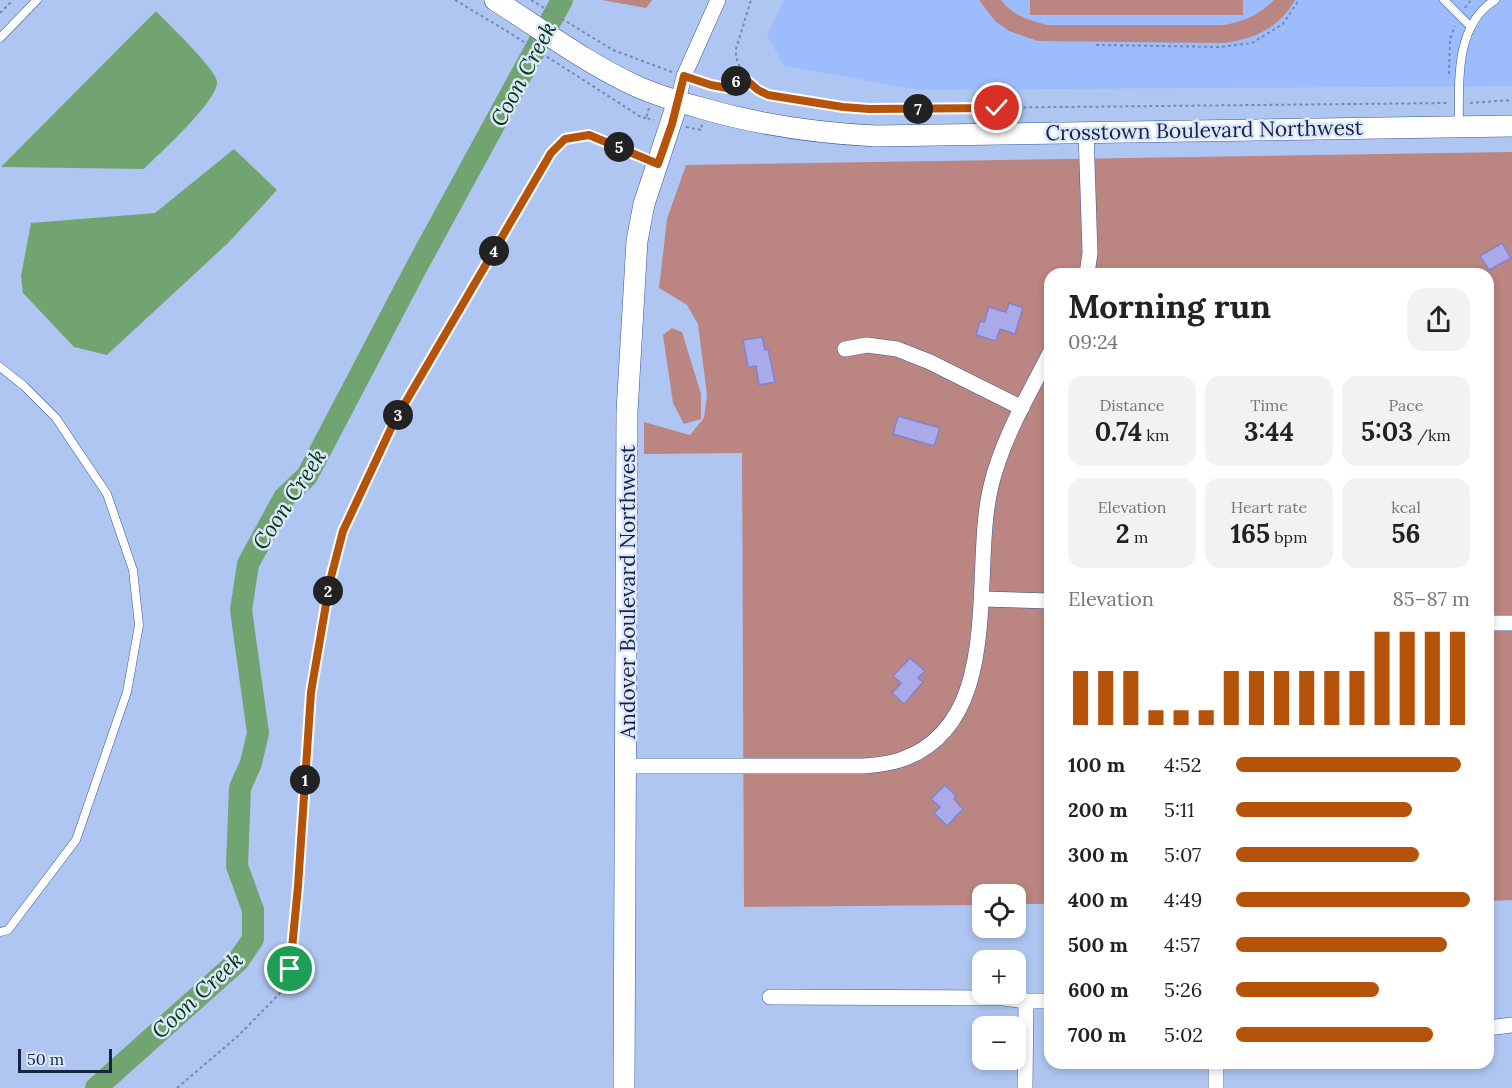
<!DOCTYPE html>
<meta charset="utf-8">
<style>
body{margin:0;font-family:Lora,serif;background:#f2f2f2;color:#222;height:100vh;display:flex;flex-direction:column;font-size:22px;white-space:nowrap}
*{box-sizing:border-box;margin:0}
p{font-size:20px;color:#767676}
.icon{flex:none;width:33px;height:33px;fill:none;stroke:currentColor;stroke-width:2;stroke-linecap:round;stroke-linejoin:round}
.map{position:relative;flex:1;overflow:hidden}
.sheet{position:absolute;left:1044px;top:268px;width:450px;height:801px;display:flex;flex-direction:column;background:#fff;border-radius:18px;box-shadow:0 3px 9px #0003}
.sheet>*{flex:none}
.tools{position:absolute;left:972px;top:884px;display:grid;gap:12px}
.tools a{display:grid;place-items:center;width:54px;height:54px;border-radius:12px;background:#fff;box-shadow:0 3px 9px #0003;font-size:30px}
.scale{position:absolute;left:18px;bottom:15px;width:94px;box-sizing:border-box;padding-left:6px;border:3px solid #172440;border-top:0;font-size:16px;line-height:21px;white-space:nowrap;color:#172440;-webkit-text-stroke:4px #dbe7fd;paint-order:stroke}
.pin{position:absolute;display:grid;place-items:center;width:51px;height:51px;color:#fff;margin:-26px;border:3px solid #fff;border-radius:50%;box-shadow:0 2px 6px #0007}
.km{position:absolute;width:30px;height:30px;margin:-15px;border-radius:50%;background:#222;color:#fff;font-size:16px;line-height:30px;text-align:center}
.round{display:grid;place-items:center;flex:none;width:63px;height:63px;border-radius:18px;background:#f2f2f2}
.headline{display:flex;align-items:center;justify-content:space-between;height:102px;padding:0 24px}
h1{font-size:33px;font-weight:700;line-height:45px}
.stats{display:grid;grid-template-columns:repeat(3,1fr);gap:9px;height:102px;padding:6px 24px}
.stats div{display:grid;align-content:center;border-radius:15px;background:#f2f2f2;text-align:center}
.stats b{font-size:26px;font-weight:700}
.stats small{font-size:16px;font-weight:400}
.stats p{font-size:16px}
.chart{height:168px;padding:12px 24px}
.chart p{display:flex;justify-content:space-between}
.chart svg{width:100%;height:108px;margin-top:6px;stroke:#b45309;stroke-width:6}
ul{padding:0 24px;list-style:none;font-size:20px}
li{display:grid;grid-template-columns:96px 72px 1fr;align-items:center;height:45px}
li i{height:15px;border-radius:8px;background:#b45309}
.map>svg:first-child{display:block}
.built{fill:#9dbcfb}
.green{fill:#bb8581}
.water{fill:#72a471}
.lines{fill:none;stroke-linecap:round;stroke-linejoin:round}
.river{stroke:#72a471;stroke-width:22}
.building{fill:#aaaaea;stroke:#8482cc;stroke-width:1.5}
.lane-casing{stroke:#395696;stroke-width:9}
.street-casing{stroke:#395696;stroke-width:16}
.secondary-casing{stroke:#395696;stroke-width:22}
.path{stroke:#7689af;stroke-width:2;stroke-dasharray:3 3;stroke-linecap:butt}
.lane{stroke:#fff;stroke-width:8}
.street{stroke:#fff;stroke-width:15}
.secondary{stroke:#fff;stroke-width:21}
.route-casing{stroke:#fff;stroke-width:12}
.route{stroke:#b45309;stroke-width:8}
.labels{text-anchor:middle;dominant-baseline:central;stroke-width:5;stroke-linejoin:round;paint-order:stroke}
.street-label{font-size:21px;fill:#172440;stroke:#dbe7fd}
.water-label{font-size:22px;font-style:italic;fill:#003804;stroke:#dbe7fd}
</style>
<div class="map">
<svg width="1512" height="1088" viewBox="0 0 1512 1088">
<rect width="100%" height="100%" fill="#b0c6f2"/>
<!-- built -->
<path class="built" d="M784 0H1512V86L921 90 784 66 767 35Z"/>
<!-- green -->
<g class="green">
<path d="M602 0H652L646 8Z"/>
<path d="M979 0H1001C1012 15 1030 21 1048 25H1224C1245 21 1259 15 1274 0H1295C1280 27 1255 39 1224 43L1038 41 1009 31 995 21Z"/>
<rect x="1030" y="0" width="213" height="15"/>
<path d="M1512 152V900L1488 901V274H1050V904H1016V894H982V905L744 907 742 453 644 454V422L690 435 704 418 707 395 698 324 687 305 659 288 667 219 686 165Z"/>
<path d="M672 328 682 332 701 394V419L684 424 673 403 663 335Z"/>
</g>
<!-- water -->
<g class="water">
<path d="M156 11C168 24 214 67 217 81 220 99 159 154 144 169L1 167Z"/>
<path d="M234 149 277 190 228 243 107 355 74 347 23 293 21 276 31 223 155 213Z"/>
</g>
<g class="lines">
<!-- river -->
<path class="river" d="M96 1088 238 961 253 939V910L237 866 240 788 251 763 258 733 241 610 248 564 284 498 307 476 416 268 562 0"/>
</g>
<!-- building -->
<g class="building">
<path d="M1502 243 1511 258 1489 270 1480 256Z"/>
<path d="M1009 303 1023 308 1015 334 1000 329 996 341 976 335 980 321 984 322 989 307 1006 312Z"/>
<path d="M762 337 765 350 768 349 775 382 759 385 756 366 748 367 743 340Z"/>
<path d="M898 416 940 428 934 446 893 434Z"/>
<path d="M910 658 925 671 918 678 923 682 904 704 892 693 901 683 893 676Z"/>
<path d="M945 785 956 796 954 799 963 809 947 826 934 813 940 807 931 799Z"/>
</g>
<g class="lines">
<!-- lane casing -->
<g class="lane-casing">
<g id="lane">
<path d="M1444 0 1471 27"/>
<path d="M0 38 37 0"/>
<path d="M1459 125C1459 85 1454 25 1495 0"/>
<path d="M0 367 24 386 56 418 107 494 133 570 139 625 127 692 76 840 8 930 0 932"/>
</g>
</g>
<!-- street casing -->
<g class="street-casing">
<g id="street">
<path d="M678 101 684 76 718 0"/>
<path d="M1086 132 1090 253 1087 274"/>
<path d="M845 349 867 345 897 349 930 362 1022 408"/>
<path d="M982 599 1050 601"/>
<path d="M1488 623H1512"/>
<path d="M626 766H864C876 765 888 764 900 760 1007 724 970 572 991 486 1002 439 1028 396 1050 353"/>
<path d="M770 997 1003 998 1026 1001H1050"/>
<path d="M1488 1028 1512 1025"/>
<path d="M1216 1064V1088"/>
<path d="M1025 1088 1026 1001"/>
</g>
</g>
<!-- secondary casing -->
<g class="secondary-casing">
<g id="secondary">
<path d="M495 0C541 29 586 63 636 86 656 95 679 102 701 108 759 125 816 133 876 136L1512 126"/>
<path d="M624 1088 627 412 637 241 644 204 678 101"/>
</g>
</g>
<!-- path -->
<g class="path">
<path d="M455 0 510 33 641 117 646 118"/>
<path d="M531 0 613 50 672 72"/>
<path d="M1465 8 1471 0"/>
<path d="M0 13 13 0"/>
<path d="M1096 45 1219 47 1252 43 1283 24 1299 0"/>
<path d="M1449 74 1450 39 1455 26"/>
<path d="M744 78 736 57V49L751 0"/>
<path d="M698 80 711 85 727 88 744 78 758 90 768 95 843 107 869 109 1449 103"/>
<path d="M1470 103 1512 100"/>
<path d="M649 108 646 118 654 120"/>
<path d="M686 127 701 130 702 124"/>
<path d="M177 1088 238 1036 286 987 290 969 298 887 311 692 330 581 343 531 394 422 551 153 565 139 589 134 642 157"/>
</g>
<!-- lane -->
<use href="#lane" class="lane"/>
<!-- street -->
<use href="#street" class="street"/>
<!-- secondary -->
<use href="#secondary" class="secondary"/>
</g>
<g class="lines">
<!-- route casing -->
<g class="route-casing">
<path id="route" d="M290 969 298 886 311 692 330 581 343 531 394 422 551 153 565 139 589 135 658 164 672 124 684 76 711 85 727 88 744 78 758 90 768 95 843 107 869 109 997 108"/>
</g>
<!-- route -->
<use href="#route" class="route"/>
</g>
<g class="labels">
<!-- street labels -->
<g class="street-label">
<text transform="translate(1204 130) rotate(-1)">Crosstown Boulevard Northwest</text>
<text transform="translate(627 592) rotate(-90)">Andover Boulevard Northwest</text>
</g>
<!-- water labels -->
<g class="water-label">
<text transform="translate(523 74) rotate(-62)">Coon Creek</text>
<text transform="translate(289 499) rotate(-57)">Coon Creek</text>
<text transform="translate(197 995) rotate(-43)">Coon Creek</text>
</g>
</g>
</svg>
<div class="tools">
<a><svg class="icon" aria-label="locate" viewBox="0 0 24 24"><circle cx="12" cy="12" r="6"/><path d="M12 2v4M12 18v4M2 12h4M18 12h4"/></svg></a>
<a>+</a>
<a>−</a>
</div>
<div class="scale">50 m</div>
<div class="pin" style="left:290px;top:969px;background:#1e9e55"><svg class="icon" aria-label="arrive" viewBox="0 0 24 24"><path d="M6 21V4h12l-3 4 3 4H6"/></svg></div>
<div class="pin" style="left:997px;top:108px;background:#d93025"><svg class="icon" aria-label="check" viewBox="0 0 24 24"><path d="M5 12l5 5 9-10"/></svg></div>
<b class="km" style="left:305px;top:780px">1</b>
<b class="km" style="left:328px;top:591px">2</b>
<b class="km" style="left:398px;top:415px">3</b>
<b class="km" style="left:494px;top:251px">4</b>
<b class="km" style="left:619px;top:147px">5</b>
<b class="km" style="left:736px;top:81px">6</b>
<b class="km" style="left:918px;top:109px">7</b>
<section class="sheet">
<div class="headline"><div><h1>Morning run</h1><p>09:24</p></div><a class="round"><svg class="icon" aria-label="share" viewBox="0 0 24 24"><path d="M12 15V3M7 8l5-5 5 5M5 13v7h14v-7"/></svg></a></div>
<div class="stats">
<div><p>Distance</p><b>0.74<small> km</small></b></div>
<div><p>Time</p><b>3:44</b></div>
<div><p>Pace</p><b>5:03<small> /km</small></b></div>
</div>
<div class="stats">
<div><p>Elevation</p><b>2<small> m</small></b></div>
<div><p>Heart rate</p><b>165<small> bpm</small></b></div>
<div><p>kcal</p><b>56</b></div>
</div>
<div class="chart"><p><span>Elevation</span>85–87 m</p>
<svg viewBox="0 0 160 44" preserveAspectRatio="none"><path d="M5 44V22M15 44V22M25 44V22M35 44V38M45 44V38M55 44V38M65 44V22M75 44V22M85 44V22M95 44V22M105 44V22M115 44V22M125 44V6M135 44V6M145 44V6M155 44V6"/></svg>
</div>
<ul>
<li><b>100 m</b>4:52<i style="width:96%"></i></li>
<li><b>200 m</b>5:11<i style="width:75%"></i></li>
<li><b>300 m</b>5:07<i style="width:78%"></i></li>
<li><b>400 m</b>4:49<i style="width:100%"></i></li>
<li><b>500 m</b>4:57<i style="width:90%"></i></li>
<li><b>600 m</b>5:26<i style="width:61%"></i></li>
<li><b>700 m</b>5:02<i style="width:84%"></i></li>
</ul>
</section>
</div>
